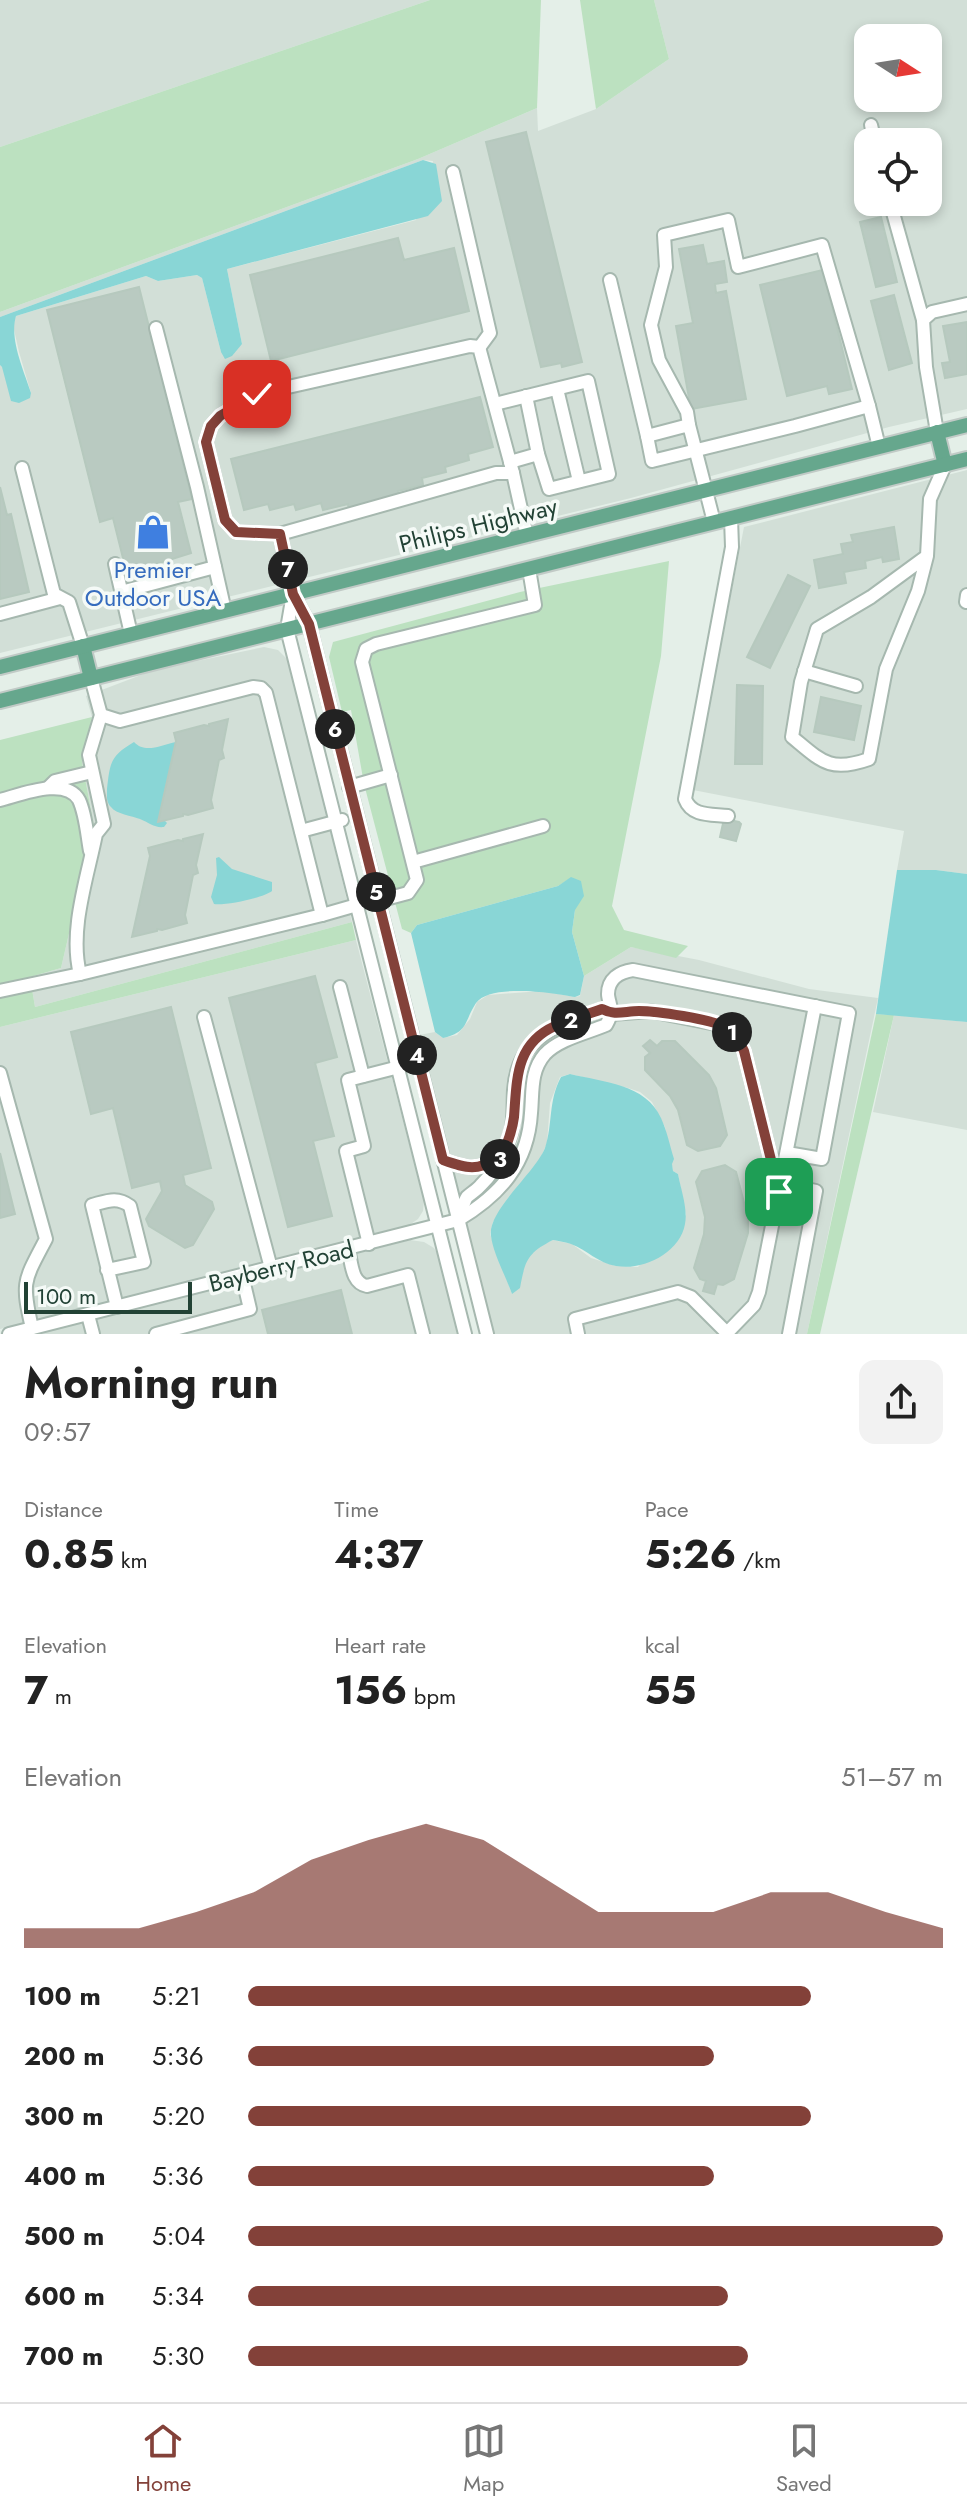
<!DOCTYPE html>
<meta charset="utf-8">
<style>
body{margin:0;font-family:Jost,sans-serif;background:#f2f2f2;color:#222;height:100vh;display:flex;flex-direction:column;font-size:30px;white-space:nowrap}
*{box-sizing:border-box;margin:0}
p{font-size:26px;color:#767676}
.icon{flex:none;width:44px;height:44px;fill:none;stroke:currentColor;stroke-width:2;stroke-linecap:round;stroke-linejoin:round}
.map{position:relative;height:1334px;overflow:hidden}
.drawer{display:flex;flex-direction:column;background:#fff;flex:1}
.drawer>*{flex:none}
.needle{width:52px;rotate:102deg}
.fabs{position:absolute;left:854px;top:24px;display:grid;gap:16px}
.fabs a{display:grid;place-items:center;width:88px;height:88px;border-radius:16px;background:#fff;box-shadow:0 4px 12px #0003;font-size:40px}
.scale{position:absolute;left:24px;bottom:20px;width:168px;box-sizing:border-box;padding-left:8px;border:4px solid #224235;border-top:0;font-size:22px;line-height:28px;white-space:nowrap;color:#224235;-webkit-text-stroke:6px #f5faf7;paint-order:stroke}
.pin{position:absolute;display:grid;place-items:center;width:68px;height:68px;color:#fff;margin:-34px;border-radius:16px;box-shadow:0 4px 12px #0006}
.km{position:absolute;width:40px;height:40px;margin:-20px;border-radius:50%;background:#222;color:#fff;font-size:22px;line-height:40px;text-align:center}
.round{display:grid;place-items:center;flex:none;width:84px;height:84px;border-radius:16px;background:#f2f2f2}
.headline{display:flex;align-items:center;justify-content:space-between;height:136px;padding:0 24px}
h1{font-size:44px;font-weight:700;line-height:60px}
.figures{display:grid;grid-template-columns:repeat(3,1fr);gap:12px;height:136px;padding:8px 24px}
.figures div{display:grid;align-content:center}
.figures b{font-size:40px;font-weight:700}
.figures small{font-size:22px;font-weight:400}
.figures p{font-size:22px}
.chart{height:224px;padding:16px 24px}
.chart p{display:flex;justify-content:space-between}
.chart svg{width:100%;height:144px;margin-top:8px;fill:#834139;opacity:.7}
ul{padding:0 24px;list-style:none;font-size:26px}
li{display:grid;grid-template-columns:128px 96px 1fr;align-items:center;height:60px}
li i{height:20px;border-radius:10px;background:#834139}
.tab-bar{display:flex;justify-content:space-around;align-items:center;height:112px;border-top:2px solid #e0e0e0;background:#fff;font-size:22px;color:#767676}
.tab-bar a{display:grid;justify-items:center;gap:4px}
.tab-bar .active{color:#834139}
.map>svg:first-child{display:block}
.built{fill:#d2dfd7;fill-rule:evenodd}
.green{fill:#bce1c0}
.water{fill:#89d6d6}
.building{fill:#b9cac1;stroke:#b6c9be;stroke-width:2}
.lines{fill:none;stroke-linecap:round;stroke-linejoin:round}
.minor-casing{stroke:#a6b8af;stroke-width:16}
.major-casing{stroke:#c1cac6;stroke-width:18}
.minor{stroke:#fff;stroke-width:12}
.major{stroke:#66a78d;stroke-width:14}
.route-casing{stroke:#fff;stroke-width:16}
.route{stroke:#834139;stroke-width:10}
.labels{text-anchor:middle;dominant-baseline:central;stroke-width:7;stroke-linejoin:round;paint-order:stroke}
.street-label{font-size:24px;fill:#224235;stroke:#f5faf7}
.shop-label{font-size:24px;fill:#366cbe;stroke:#f5faf7}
</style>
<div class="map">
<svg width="967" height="1334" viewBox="0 0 967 1334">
<rect width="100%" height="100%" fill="#e4efe8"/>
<!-- built -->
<g class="built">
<path d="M0 0H430L0 147Z"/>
<path d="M654 0H967V409L889 427 631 498 0 653V365L31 393 19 352 13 325 16 316 146 276 158 281 197 275 202 278 221 352 242 344 227 269 416 220 433 161 423 160 0 317V312L418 159 537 108 538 131 596 109 669 59ZM868 38H928V98H868ZM868 142H928V202H868Z"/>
<path d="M967 470V874L936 870H897L904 831 693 790 744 527Z"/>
<path d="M264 647 278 650 291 663 352 922 35 1007 30 977 61 968 94 826 82 762 92 717 86 696 154 670Z"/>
<path d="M356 940 424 1201 423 1211 418 1219 405 1228 0 1329V1027Z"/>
<path d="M631 947 699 960 809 989 878 998 807 1334H494L419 1035 435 1032 443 1038 457 1035 470 1019 477 1002 488 995 542 991 575 997 580 996 584 976ZM570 1074 628 1088 640 1092 652 1102 665 1127 673 1171 678 1174 686 1215 638 1267 616 1266 591 1258 572 1244 553 1240 536 1248 525 1262 512 1294 490 1234 493 1222 539 1162 547 1143 550 1103 560 1077Z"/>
<path d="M894 1015 967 1022V1130L873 1112Z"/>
<path d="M410 1240 424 1242 434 1248 440 1258 457 1334H35Z"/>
</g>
<!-- green -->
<g class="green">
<path d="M430 0H541L537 108 418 159 0 312V147Z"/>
<path d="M580 0H654L669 59 596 109Z"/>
<path d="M669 561 661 656 612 906 624 930 688 946 676 958 631 947 584 976 572 932 575 910 571 878 558 886 417 925 411 933 402 929 364 784 351 710 342 712 329 657 333 642 520 592Z"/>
<path d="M92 717 82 762 94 826 61 968 30 977 35 1007 352 922 356 940 0 1027V740Z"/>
<path d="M876 1014 894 1015 820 1334H807Z"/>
</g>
<!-- water -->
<g class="water">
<path d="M423 160 436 164 442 201 428 216 227 269 242 344 232 356 225 359 221 352 202 278 197 275 158 281 146 276 16 316C9 339 24 371 31 393L30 398 19 403 11 401 2 367 0 365V317Z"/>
<path d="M134 742C145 754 161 745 176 742L158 821H165L167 823 164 827C154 828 150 823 140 819 132 816 116 814 111 807 106 802 107 796 107 789 110 763 110 756 134 742Z"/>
<path d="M219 857 232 869 272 882V891C263 898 224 906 214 904L211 897 217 875 216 858Z"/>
<path d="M897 870H936L967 874V1022L876 1014Z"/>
<path d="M571 877 581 881 584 896 575 910 572 932 584 976 580 995 575 997C555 993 490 983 476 1003 464 1021 469 1032 443 1038L435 1032 411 933 417 925 558 886Z"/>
<path d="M570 1074C603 1082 646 1084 661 1118 667 1131 670 1146 674 1159L672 1164 673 1171 678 1174C681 1190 688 1209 685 1224 680 1253 643 1271 616 1266 598 1263 587 1250 571 1244 566 1242 558 1241 553 1240 527 1253 525 1261 520 1288L512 1294C506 1277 493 1253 491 1236 487 1211 535 1173 545 1148 553 1124 548 1101 561 1077Z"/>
</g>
<!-- building -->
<g class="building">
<path d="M526 132 582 362 562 367 561 363 541 367 486 142Z"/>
<path d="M881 217 897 282 876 287 860 222Z"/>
<path d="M398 238 404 260 454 248 469 311 271 361 250 275Z"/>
<path d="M703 245 707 264 724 261 727 282 715 284 716 293 726 291 746 399 691 409 676 326 693 323 679 249Z"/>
<path d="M823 270 852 389 829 394 827 386 787 396 760 285Z"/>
<path d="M139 287 192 499 178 502 191 553 156 564 126 570 113 518 100 522 47 310Z"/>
<path d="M894 295 912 363 889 370 871 301Z"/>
<path d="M967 322V374L945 378 942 363 950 362 943 326Z"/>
<path d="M480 397 493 447 468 454 469 460 445 467 446 472 422 478 423 485 398 491 399 497 349 510 348 504 323 510 321 503 296 510 294 504 270 510 268 504 244 510 231 459Z"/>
<path d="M0 487 7 515 11 514 29 592 0 599Z"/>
<path d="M894 527 899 559 883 562 882 557 865 561 866 568 844 572 846 583 819 588 814 560 843 554 841 544 853 542 851 535Z"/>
<path d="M788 575 810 586 770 668 747 657Z"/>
<path d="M737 685 763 686 762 764H735Z"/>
<path d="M821 697 861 706 854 740 814 732Z"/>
<path d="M228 719 222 750 224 758 219 760 211 800 213 808 188 815 183 814V816L158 822 176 741 174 733 204 725 209 726V724Z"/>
<path d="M724 819 739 822 741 824 736 841 720 837Z"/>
<path d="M203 834 196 865 198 873 193 875 185 915 187 923 162 930 157 929V931L132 937 150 856 148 848 178 840 183 841V839Z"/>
<path d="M315 976 337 1057 315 1063 334 1136 313 1141 332 1216 288 1227 229 998Z"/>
<path d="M171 1007 211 1168 183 1175 185 1185 212 1202 214 1209 193 1245 185 1248 149 1226 146 1219 162 1191 160 1181 132 1188 113 1108 91 1114 71 1032Z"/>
<path d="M650 1040 657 1046 662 1041H675L709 1075 716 1088 727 1135 720 1146 698 1151 687 1145 678 1110 670 1096 645 1070V1057L650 1053 643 1046Z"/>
<path d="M0 1153 15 1214 0 1218Z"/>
<path d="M725 1165 736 1172 748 1218V1233L734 1279 723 1285 717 1284 714 1294 703 1291 706 1281 700 1279 694 1268 704 1234 705 1217 696 1182 702 1171Z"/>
<path d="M341 1290 352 1334H268L262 1310Z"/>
</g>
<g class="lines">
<!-- minor casing -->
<g class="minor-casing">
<g id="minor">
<path d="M871 125 875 142"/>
<path d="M453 172 490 333 479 348"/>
<path d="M890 202 923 320"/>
<path d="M610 280 647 436 689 425 714 522"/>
<path d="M156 328 197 487 225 611"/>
<path d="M557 389 579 481"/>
<path d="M526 396 538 454"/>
<path d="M495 404 588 381 609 474 549 489 538 454 510 462"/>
<path d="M689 425 687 412 659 360 651 325 666 267 664 235 728 220 738 267 822 245 869 406"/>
<path d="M937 432 926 367 923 320 932 312 967 304"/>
<path d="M647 436 652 461 795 426 869 406 879 447"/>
<path d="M22 468 54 594 69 602 83 646"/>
<path d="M280 534 236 532 225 520 206 442 211 426 220 416 257 394 470 346 479 347 513 473"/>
<path d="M927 556 918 591 886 669 869 759C830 773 821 761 792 737L801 682 817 629 871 597 927 556 930 499 945 465"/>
<path d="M115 564 131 634"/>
<path d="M121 592 215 567"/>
<path d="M293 594 287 629 465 1334"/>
<path d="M966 602 967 595"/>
<path d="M0 614 60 598"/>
<path d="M804 671 856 686"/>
<path d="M349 787 391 775"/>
<path d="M48 788 55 781 92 772"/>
<path d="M0 800C20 795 66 776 79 800 86 815 87 835 90 851"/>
<path d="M728 816C711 814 692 817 685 799L732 547 731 518"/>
<path d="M301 831 342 820"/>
<path d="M413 862 543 826"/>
<path d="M378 901 408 893 417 880 362 662 366 649 376 644 535 605 529 569"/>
<path d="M322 915 357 905"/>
<path d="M80 974C69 930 87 879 96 834L104 824 89 755 101 715 91 678"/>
<path d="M340 987 363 1076"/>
<path d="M0 991 80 974 322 915 266 693 261 688 253 687 120 721 101 715"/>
<path d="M204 1017 271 1268"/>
<path d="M0 1073 46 1239C24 1281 21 1281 32 1328"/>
<path d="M443 1160C469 1169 475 1171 501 1158"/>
<path d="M781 1184 816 1191 789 1334"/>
<path d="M458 1220C461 1214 463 1203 467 1197 471 1193 477 1190 481 1185 493 1174 501 1159 507 1144 515 1127 513 1108 514 1090 518 1035 558 1025 602 1009L612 1014 650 1011 721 1025 732 1032 744 1051 779 1192"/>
<path d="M369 1244 346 1151 364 1146 348 1080 399 1067"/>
<path d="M348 1249C352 1263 351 1283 367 1286L408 1275 423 1334"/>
<path d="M107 1270 144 1262 130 1206C117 1196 107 1201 92 1205L117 1307"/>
<path d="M88 1315 93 1334"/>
<path d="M9 1334 458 1220C500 1195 528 1164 531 1113 533 1092 530 1071 545 1054 559 1039 587 1033 606 1025 607 1024 611 1015 611 1013 612 1007 608 1000 608 994 608 979 619 972 633 970L849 1013 822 1159 787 1153"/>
<path d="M156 1334 250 1309 242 1275"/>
<path d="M487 1334 309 624 293 594 280 534 496 473H513L527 536"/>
<path d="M578 1334 575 1319 678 1292 691 1297 727 1333"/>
<path d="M726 1334 754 1305 759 1292 815 1006"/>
</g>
</g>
<!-- major casing -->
<g class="major-casing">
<g id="major">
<path d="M937 432 945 465"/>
<path d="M83 646 91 678"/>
<path d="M0 667 967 425"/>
<path d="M0 701 967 459"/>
</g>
</g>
<!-- minor -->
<use href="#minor" class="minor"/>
<!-- major -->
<use href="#major" class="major"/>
</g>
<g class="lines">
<!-- route casing -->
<g class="route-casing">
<path id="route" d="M257 394 220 416 211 426 206 442 225 520 236 532 280 534 293 594 309 624 443 1160C469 1169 475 1171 501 1158 507 1145 512 1132 514 1117 517 1080 515 1044 555 1026 569 1019 587 1015 602 1009 615 1016 625 1011 639 1011 656 1011 711 1019 725 1027 734 1033 740 1042 744 1051L779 1192"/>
</g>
<!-- route -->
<use href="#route" class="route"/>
</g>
<!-- icons -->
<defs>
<g id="shop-bare" transform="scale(2.76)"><path d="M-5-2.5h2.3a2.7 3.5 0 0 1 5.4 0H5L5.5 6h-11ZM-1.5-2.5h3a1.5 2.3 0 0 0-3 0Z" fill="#3f7fe0" stroke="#f5faf7" stroke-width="2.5" paint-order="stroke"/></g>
</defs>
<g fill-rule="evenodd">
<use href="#shop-bare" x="153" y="532"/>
</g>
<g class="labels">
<!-- street labels -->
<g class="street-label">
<text transform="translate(478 525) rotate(-14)">Philips Highway</text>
<text transform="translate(281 1266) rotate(-14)">Bayberry Road</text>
</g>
<!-- shop labels -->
<g class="shop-label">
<text x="153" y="569">Premier<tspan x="153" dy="28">Outdoor USA</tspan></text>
</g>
</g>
</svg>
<div class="fabs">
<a><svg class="needle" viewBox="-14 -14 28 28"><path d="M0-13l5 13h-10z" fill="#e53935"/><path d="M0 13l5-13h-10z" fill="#767676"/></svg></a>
<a><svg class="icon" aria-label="locate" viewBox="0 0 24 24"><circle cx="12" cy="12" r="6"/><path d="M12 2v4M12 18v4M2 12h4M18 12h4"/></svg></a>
</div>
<div class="scale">100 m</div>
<div class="pin" style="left:779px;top:1192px;background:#1e9e55"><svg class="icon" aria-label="arrive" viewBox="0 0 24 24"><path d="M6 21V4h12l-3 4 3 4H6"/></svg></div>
<div class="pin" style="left:257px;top:394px;background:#d93025"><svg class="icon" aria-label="check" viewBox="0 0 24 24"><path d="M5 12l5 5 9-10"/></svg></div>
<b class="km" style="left:732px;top:1032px">1</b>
<b class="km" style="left:571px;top:1020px">2</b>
<b class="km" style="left:500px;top:1159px">3</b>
<b class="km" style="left:417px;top:1055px">4</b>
<b class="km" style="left:376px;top:892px">5</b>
<b class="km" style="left:335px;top:729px">6</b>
<b class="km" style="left:288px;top:569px">7</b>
</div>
<section class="drawer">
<div class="headline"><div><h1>Morning run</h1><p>09:57</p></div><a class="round"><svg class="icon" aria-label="share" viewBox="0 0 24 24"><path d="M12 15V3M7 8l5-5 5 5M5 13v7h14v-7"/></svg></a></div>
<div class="figures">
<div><p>Distance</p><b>0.85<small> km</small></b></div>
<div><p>Time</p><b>4:37</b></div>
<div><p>Pace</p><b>5:26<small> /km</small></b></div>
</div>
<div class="figures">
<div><p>Elevation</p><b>7<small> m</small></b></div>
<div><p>Heart rate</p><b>156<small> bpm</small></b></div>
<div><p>kcal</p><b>55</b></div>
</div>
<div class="chart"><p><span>Elevation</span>51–57 m</p>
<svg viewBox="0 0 160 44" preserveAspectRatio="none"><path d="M0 44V38L10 38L20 38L30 33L40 27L50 17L60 11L70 6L80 11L90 22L100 33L110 33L120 33L130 27L140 27L150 33L160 38V44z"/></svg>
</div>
<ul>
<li><b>100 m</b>5:21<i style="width:81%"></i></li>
<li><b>200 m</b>5:36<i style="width:67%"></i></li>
<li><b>300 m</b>5:20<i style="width:81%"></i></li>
<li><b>400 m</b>5:36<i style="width:67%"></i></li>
<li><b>500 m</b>5:04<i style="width:100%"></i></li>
<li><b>600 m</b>5:34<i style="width:69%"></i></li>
<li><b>700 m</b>5:30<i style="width:72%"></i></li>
</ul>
</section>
<nav class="tab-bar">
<a class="active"><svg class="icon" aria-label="home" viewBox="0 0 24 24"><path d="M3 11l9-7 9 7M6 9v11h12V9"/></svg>Home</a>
<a><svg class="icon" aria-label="map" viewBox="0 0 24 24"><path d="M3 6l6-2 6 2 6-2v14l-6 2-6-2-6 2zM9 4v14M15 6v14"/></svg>Map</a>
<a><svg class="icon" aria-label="saved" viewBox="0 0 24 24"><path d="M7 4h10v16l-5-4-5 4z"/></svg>Saved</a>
</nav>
